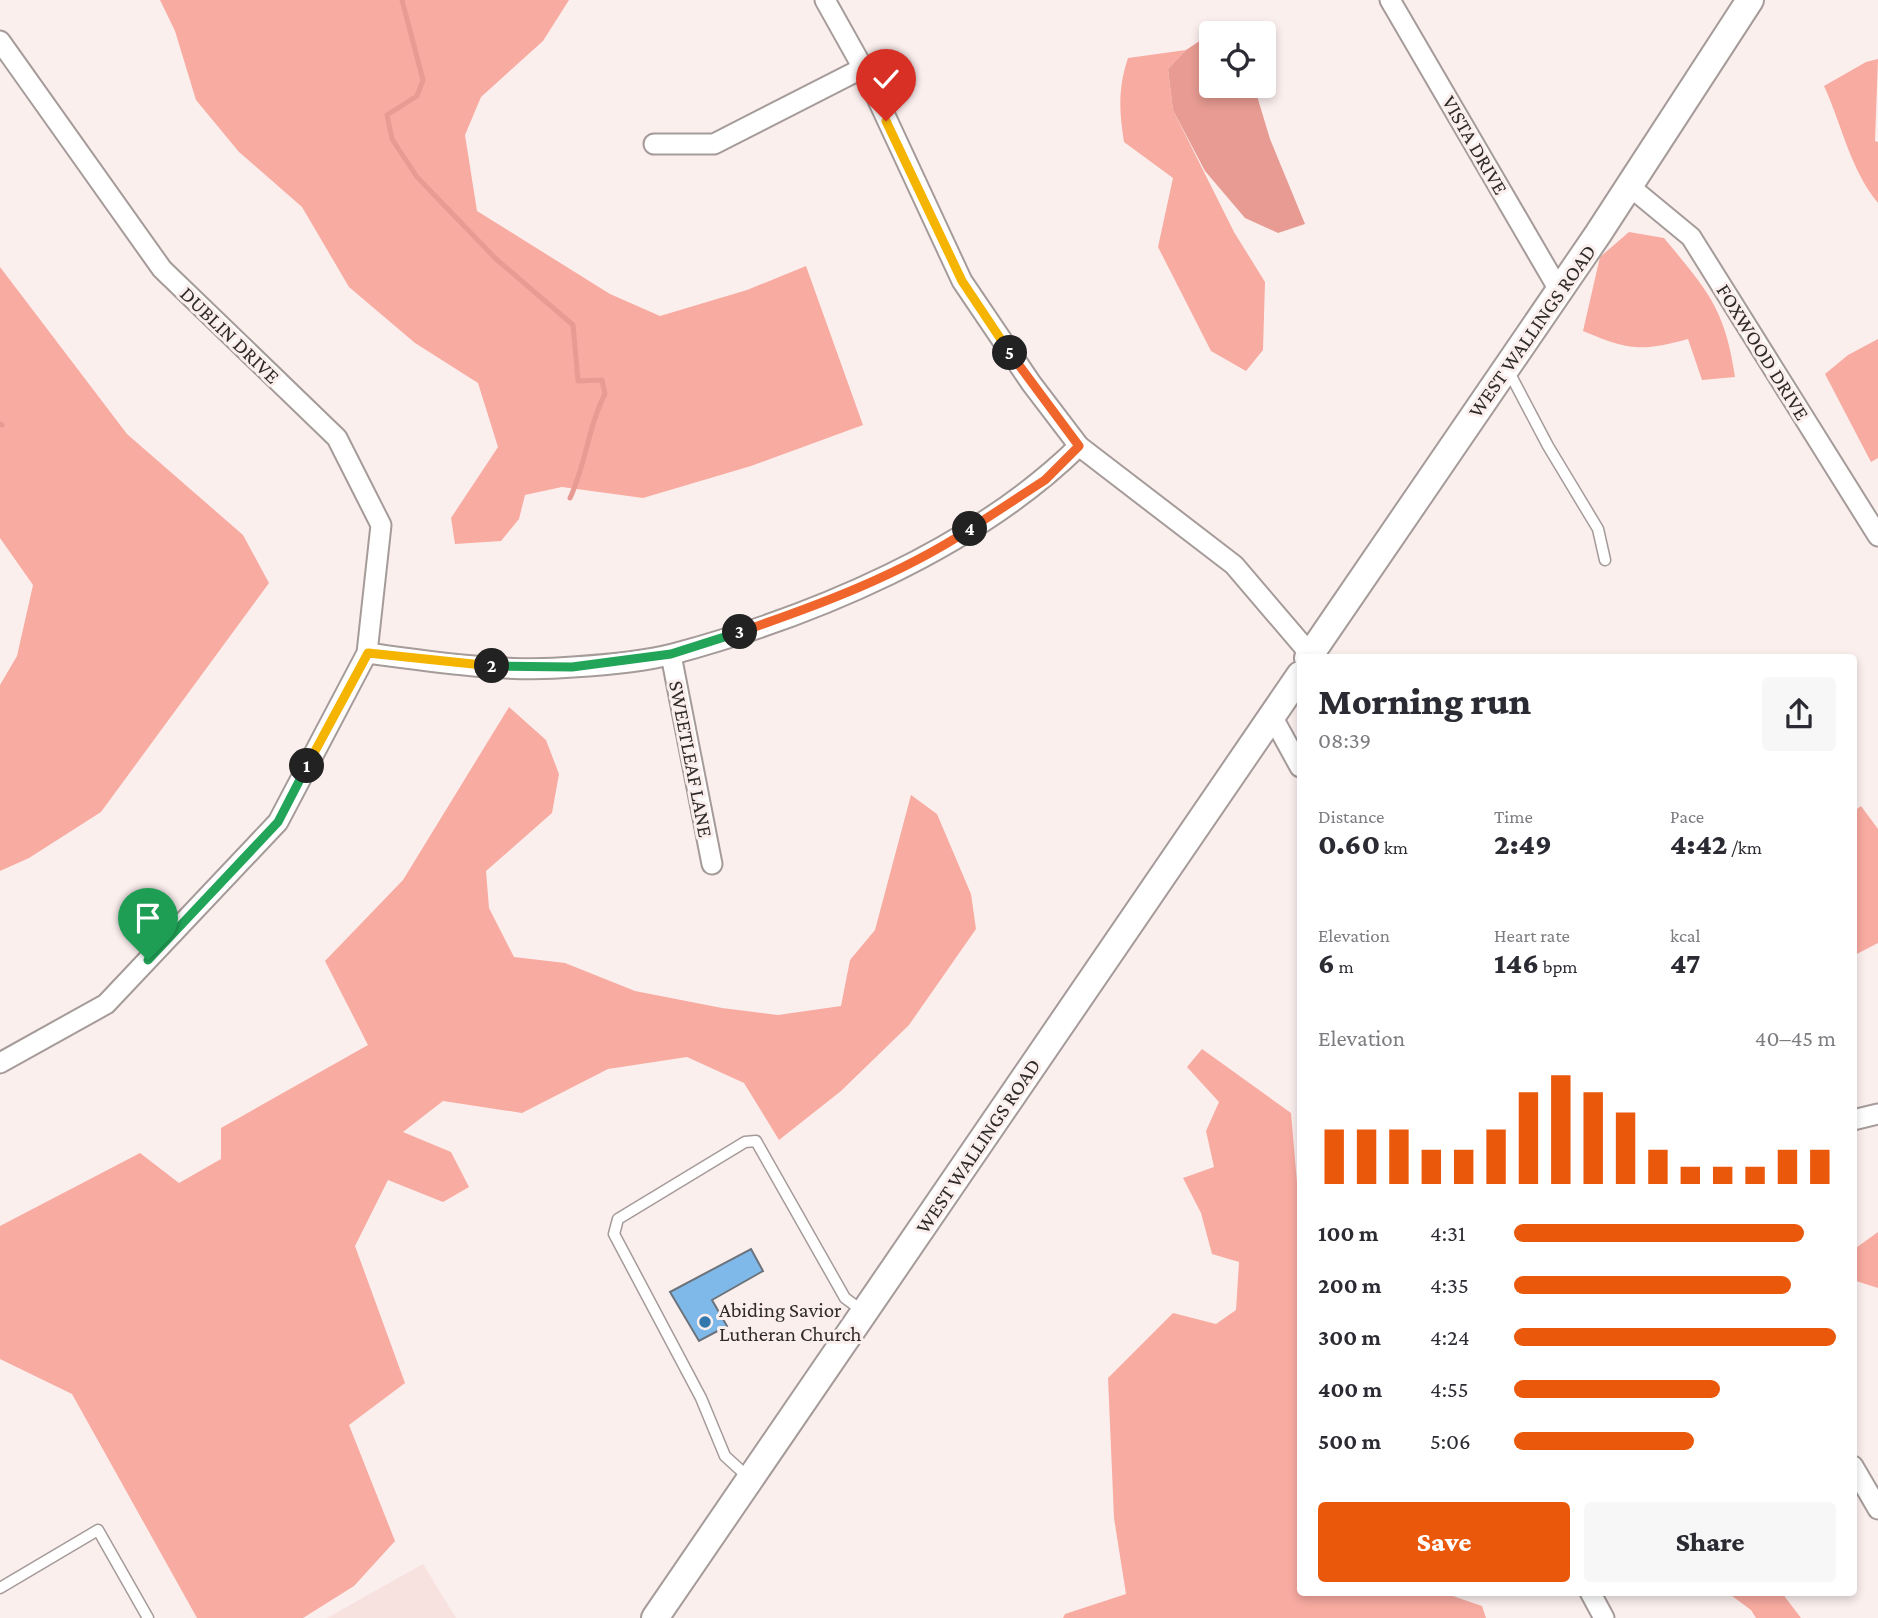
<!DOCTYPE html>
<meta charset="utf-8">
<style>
body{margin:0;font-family:"Crimson Pro",serif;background:#f7f7f7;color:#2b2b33;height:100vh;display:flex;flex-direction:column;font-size:26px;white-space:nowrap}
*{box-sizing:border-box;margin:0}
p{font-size:23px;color:#7c7c81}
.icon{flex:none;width:38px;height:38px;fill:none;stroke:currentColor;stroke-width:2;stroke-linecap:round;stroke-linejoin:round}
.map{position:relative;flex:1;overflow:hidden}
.panel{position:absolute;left:1297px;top:654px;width:560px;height:942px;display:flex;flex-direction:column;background:#fff;border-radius:7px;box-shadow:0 4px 10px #0003}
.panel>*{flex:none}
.fabs{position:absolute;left:1199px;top:21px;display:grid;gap:14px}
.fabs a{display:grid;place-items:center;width:77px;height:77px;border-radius:7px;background:#fff;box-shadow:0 4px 10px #0003;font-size:35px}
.pin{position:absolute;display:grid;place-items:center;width:60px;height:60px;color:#fff;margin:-72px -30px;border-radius:50% 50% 50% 0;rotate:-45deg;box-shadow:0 0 7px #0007}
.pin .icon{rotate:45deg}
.km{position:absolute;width:35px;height:35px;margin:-18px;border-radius:50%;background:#222;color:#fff;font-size:19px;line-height:35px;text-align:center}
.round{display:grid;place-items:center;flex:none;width:74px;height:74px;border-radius:7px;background:#f7f7f7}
.overview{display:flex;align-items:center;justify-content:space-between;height:119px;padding:0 21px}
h1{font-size:38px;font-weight:800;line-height:52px}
.metrics{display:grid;grid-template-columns:repeat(3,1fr);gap:10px;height:119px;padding:7px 21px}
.metrics div{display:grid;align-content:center}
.metrics b{font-size:30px;font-weight:800}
.metrics small{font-size:19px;font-weight:400}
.metrics p{font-size:19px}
.chart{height:196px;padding:14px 21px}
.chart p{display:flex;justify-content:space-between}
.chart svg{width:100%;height:126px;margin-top:7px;stroke:#ea580c;stroke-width:6}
.primary-button{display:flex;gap:14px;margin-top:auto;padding:14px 21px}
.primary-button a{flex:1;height:80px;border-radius:7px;background:#ea580c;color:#fff;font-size:28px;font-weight:800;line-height:80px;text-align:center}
.primary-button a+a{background:#f7f7f7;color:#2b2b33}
ul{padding:0 21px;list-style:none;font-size:23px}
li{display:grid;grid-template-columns:112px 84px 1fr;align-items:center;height:52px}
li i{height:18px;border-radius:9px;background:#ea580c}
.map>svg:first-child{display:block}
.built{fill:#f7e2df}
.forest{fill:#f8aba1}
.water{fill:#e79b92}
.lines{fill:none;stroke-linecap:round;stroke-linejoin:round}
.stream{stroke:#e79b92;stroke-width:5}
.building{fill:#7fb9ea;stroke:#6c737a;stroke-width:2}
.lane-casing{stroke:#a59b99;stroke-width:13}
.street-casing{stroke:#a59b99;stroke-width:23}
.secondary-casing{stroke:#a59b99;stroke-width:30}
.lane{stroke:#fff;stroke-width:10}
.street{stroke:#fff;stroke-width:19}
.secondary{stroke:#fff;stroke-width:26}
.split-1-casing{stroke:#fff;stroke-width:14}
.split-2-casing{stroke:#fff;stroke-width:14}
.split-3-casing{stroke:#fff;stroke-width:14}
.split-4-casing{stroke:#fff;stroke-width:14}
.split-5-casing{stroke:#fff;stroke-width:14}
.split-6-casing{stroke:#fff;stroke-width:14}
.split-1{stroke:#22a559;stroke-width:9}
.split-2{stroke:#f5b400;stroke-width:9}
.split-3{stroke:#22a559;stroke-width:9}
.split-4{stroke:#f0652b;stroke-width:9}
.split-5{stroke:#f0652b;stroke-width:9}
.split-6{stroke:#f5b400;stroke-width:9}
.poi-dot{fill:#3177ac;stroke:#fbefee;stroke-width:2.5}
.labels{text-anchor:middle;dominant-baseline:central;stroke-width:6;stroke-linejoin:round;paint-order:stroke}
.street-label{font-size:21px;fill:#2f2b2a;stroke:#fbefee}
.poi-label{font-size:21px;fill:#2f2b2a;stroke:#fbefee;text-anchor:start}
</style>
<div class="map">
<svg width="1878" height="1618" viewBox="0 0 1878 1618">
<rect width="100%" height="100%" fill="#fbefee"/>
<!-- built -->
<path class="built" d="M423 1564 456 1618H327Z"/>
<!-- forest -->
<g class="forest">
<path d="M160 0H569L543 41 481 97 465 135 477 211 610 294 660 316 747 290 806 266 863 425 751 466 643 498 562 487 525 495 519 519 501 541 455 544 451 518 498 447 478 383 415 343 349 287 302 207 239 152 196 100 175 31Z"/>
<path d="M1186 50 1168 69 1173 110 1234 232 1265 282 1263 350 1246 371 1211 351 1158 247 1173 178 1124 142C1119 111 1118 88 1128 58Z"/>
<path d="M1878 59 1875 141 1878 142V203C1850 169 1842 125 1824 86L1866 62Z"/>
<path d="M1629 232 1664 238C1707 290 1725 308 1735 377L1702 380 1688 339C1641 352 1628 350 1583 331L1600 257Z"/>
<path d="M0 267 127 434 243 535 269 583 101 812 29 858 0 871V685L17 656 33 585 0 538Z"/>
<path d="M1878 339V458L1871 462 1825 374 1848 355Z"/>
<path d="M509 707 546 740 559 774 552 813 486 871 489 908 514 957 565 963 635 991 722 1008 778 1015 841 1006 850 960 875 930 911 795 937 814 971 894 976 929 909 1025 841 1091 779 1140 744 1083 687 1057 608 1069 522 1113 443 1101 403 1132 451 1152 469 1187 443 1202 388 1180 355 1246 405 1383 349 1425 395 1541 354 1586 303 1618H197L72 1394 0 1359V1226L140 1153 179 1183 221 1159V1128L368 1045 325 961 403 880Z"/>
<path d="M1861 806 1878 829V943L1853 956V812Z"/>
<path d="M1202 1049 1291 1113 1300 1218V1592L1444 1593 1482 1606 1486 1618H1063L1065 1614 1126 1594 1114 1518 1108 1378 1173 1313 1216 1324 1236 1310 1239 1262 1212 1254 1201 1213 1183 1178 1214 1167 1206 1131 1219 1102 1187 1067Z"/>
<path d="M1878 1232V1288L1853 1280V1250Z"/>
<path d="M1728 1593H1782L1801 1618H1756L1751 1610Z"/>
</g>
<!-- water -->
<path class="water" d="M1207 36 1211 38V86H1254L1270 139 1305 224 1278 233 1245 218 1205 171 1173 110 1168 69 1186 50Z"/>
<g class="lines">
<!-- stream -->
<g class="stream">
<path d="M402 0 423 80 417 96 387 115 392 139 417 177 496 259 573 325 578 381 602 380 605 394C588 427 586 464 570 498"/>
<path d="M0 424 2 425"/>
</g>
</g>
<!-- building -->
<path class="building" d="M751 1249 763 1271 712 1300 727 1326 699 1341 670 1292Z"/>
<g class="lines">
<!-- lane casing -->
<g class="lane-casing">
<g id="lane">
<path d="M1508 370 1548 446 1598 529 1605 560"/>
<path d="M749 1478 725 1456 701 1398 614 1234 618 1219 745 1142 756 1141 845 1298 864 1312"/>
<path d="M0 1588 98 1530 148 1618"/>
</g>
</g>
<!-- street casing -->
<g class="street-casing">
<g id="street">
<path d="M825 0 863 68 962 281 1031 383 1079 446 1234 565 1310 654"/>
<path d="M1390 0 1559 290"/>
<path d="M0 41 162 269 337 438 381 525 367 653 278 822 106 1004 0 1063"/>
<path d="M654 144H714L863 68"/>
<path d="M1628 185 1691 237 1878 536"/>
<path d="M367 653C435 662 505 673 573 667 605 665 642 662 673 654 814 616 974 549 1079 446"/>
<path d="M671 655 712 864"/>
<path d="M1272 716 1300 767"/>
<path d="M1853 1120 1878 1114"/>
<path d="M1853 1466 1878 1509"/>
<path d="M1590 1592 1604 1618"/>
</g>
</g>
<!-- secondary casing -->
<g class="secondary-casing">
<g id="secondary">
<path d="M1308 658 1598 234 1750 0"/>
<path d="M655 1618 1300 675"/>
</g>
</g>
<!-- lane -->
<use href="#lane" class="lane"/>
<!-- street -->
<use href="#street" class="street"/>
<!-- secondary -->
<use href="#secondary" class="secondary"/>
</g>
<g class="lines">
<!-- split-1 casing -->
<g class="split-1-casing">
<path id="split-1" d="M148 960 278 822 307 766"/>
</g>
<!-- split-2 casing -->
<g class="split-2-casing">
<path id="split-2" d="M307 766 368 653 492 666"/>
</g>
<!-- split-3 casing -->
<g class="split-3-casing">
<path id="split-3" d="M492 666 572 667 671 654 740 632"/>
</g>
<!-- split-4 casing -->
<g class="split-4-casing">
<path id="split-4" d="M740 632C819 605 900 575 970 529"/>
</g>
<!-- split-5 casing -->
<g class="split-5-casing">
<path id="split-5" d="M970 529 1045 480 1079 446 1010 353"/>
</g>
<!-- split-6 casing -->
<g class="split-6-casing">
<path id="split-6" d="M886 121 962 281 1010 353"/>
</g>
<!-- split-1 -->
<use href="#split-1" class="split-1"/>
<!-- split-2 -->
<use href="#split-2" class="split-2"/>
<!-- split-3 -->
<use href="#split-3" class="split-3"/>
<!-- split-4 -->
<use href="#split-4" class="split-4"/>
<!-- split-5 -->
<use href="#split-5" class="split-5"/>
<!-- split-6 -->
<use href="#split-6" class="split-6"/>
</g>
<!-- markers -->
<circle class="poi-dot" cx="705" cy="1322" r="7"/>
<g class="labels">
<!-- street labels -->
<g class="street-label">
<text transform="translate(1475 145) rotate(60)">VISTA DRIVE</text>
<text transform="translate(1532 331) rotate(-55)">WEST WALLINGS ROAD</text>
<text transform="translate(230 335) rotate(44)">DUBLIN DRIVE</text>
<text transform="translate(1763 352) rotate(58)">FOXWOOD DRIVE</text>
<text transform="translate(691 759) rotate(79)">SWEETLEAF LANE</text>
<text transform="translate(978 1146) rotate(-56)">WEST WALLINGS ROAD</text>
</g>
<!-- poi labels -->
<g class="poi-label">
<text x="719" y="1310">Abiding Savior<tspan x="719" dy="24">Lutheran Church</tspan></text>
</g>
</g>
</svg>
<div class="fabs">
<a><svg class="icon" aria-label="locate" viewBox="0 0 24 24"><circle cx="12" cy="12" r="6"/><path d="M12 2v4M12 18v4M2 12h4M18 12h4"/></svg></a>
</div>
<div class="pin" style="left:148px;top:960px;background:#1e9e55"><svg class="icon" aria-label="arrive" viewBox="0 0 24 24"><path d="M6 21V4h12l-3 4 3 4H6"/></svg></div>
<div class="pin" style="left:886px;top:121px;background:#d93025"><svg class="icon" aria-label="check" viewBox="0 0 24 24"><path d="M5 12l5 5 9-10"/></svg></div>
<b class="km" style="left:307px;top:766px">1</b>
<b class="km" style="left:492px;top:666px">2</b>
<b class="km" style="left:740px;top:632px">3</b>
<b class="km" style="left:970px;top:529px">4</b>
<b class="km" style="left:1010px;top:353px">5</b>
<section class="panel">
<div class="overview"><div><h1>Morning run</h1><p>08:39</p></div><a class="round"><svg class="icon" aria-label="share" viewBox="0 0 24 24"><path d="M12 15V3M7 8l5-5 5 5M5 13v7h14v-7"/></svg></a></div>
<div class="metrics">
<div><p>Distance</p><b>0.60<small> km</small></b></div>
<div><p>Time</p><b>2:49</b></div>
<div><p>Pace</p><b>4:42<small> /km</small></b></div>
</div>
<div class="metrics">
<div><p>Elevation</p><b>6<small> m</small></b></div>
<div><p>Heart rate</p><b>146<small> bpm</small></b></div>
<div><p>kcal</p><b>47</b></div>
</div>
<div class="chart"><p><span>Elevation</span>40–45 m</p>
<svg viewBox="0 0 160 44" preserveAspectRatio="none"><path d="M5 44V25M15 44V25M25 44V25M35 44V32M45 44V32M55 44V25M65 44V12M75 44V6M85 44V12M95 44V19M105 44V32M115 44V38M125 44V38M135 44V38M145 44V32M155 44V32"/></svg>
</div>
<ul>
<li><b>100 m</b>4:31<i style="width:90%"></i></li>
<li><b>200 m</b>4:35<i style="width:86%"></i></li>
<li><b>300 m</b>4:24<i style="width:100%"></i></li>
<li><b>400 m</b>4:55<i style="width:64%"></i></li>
<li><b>500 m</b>5:06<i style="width:56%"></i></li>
</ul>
<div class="primary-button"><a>Save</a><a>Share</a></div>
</section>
</div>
